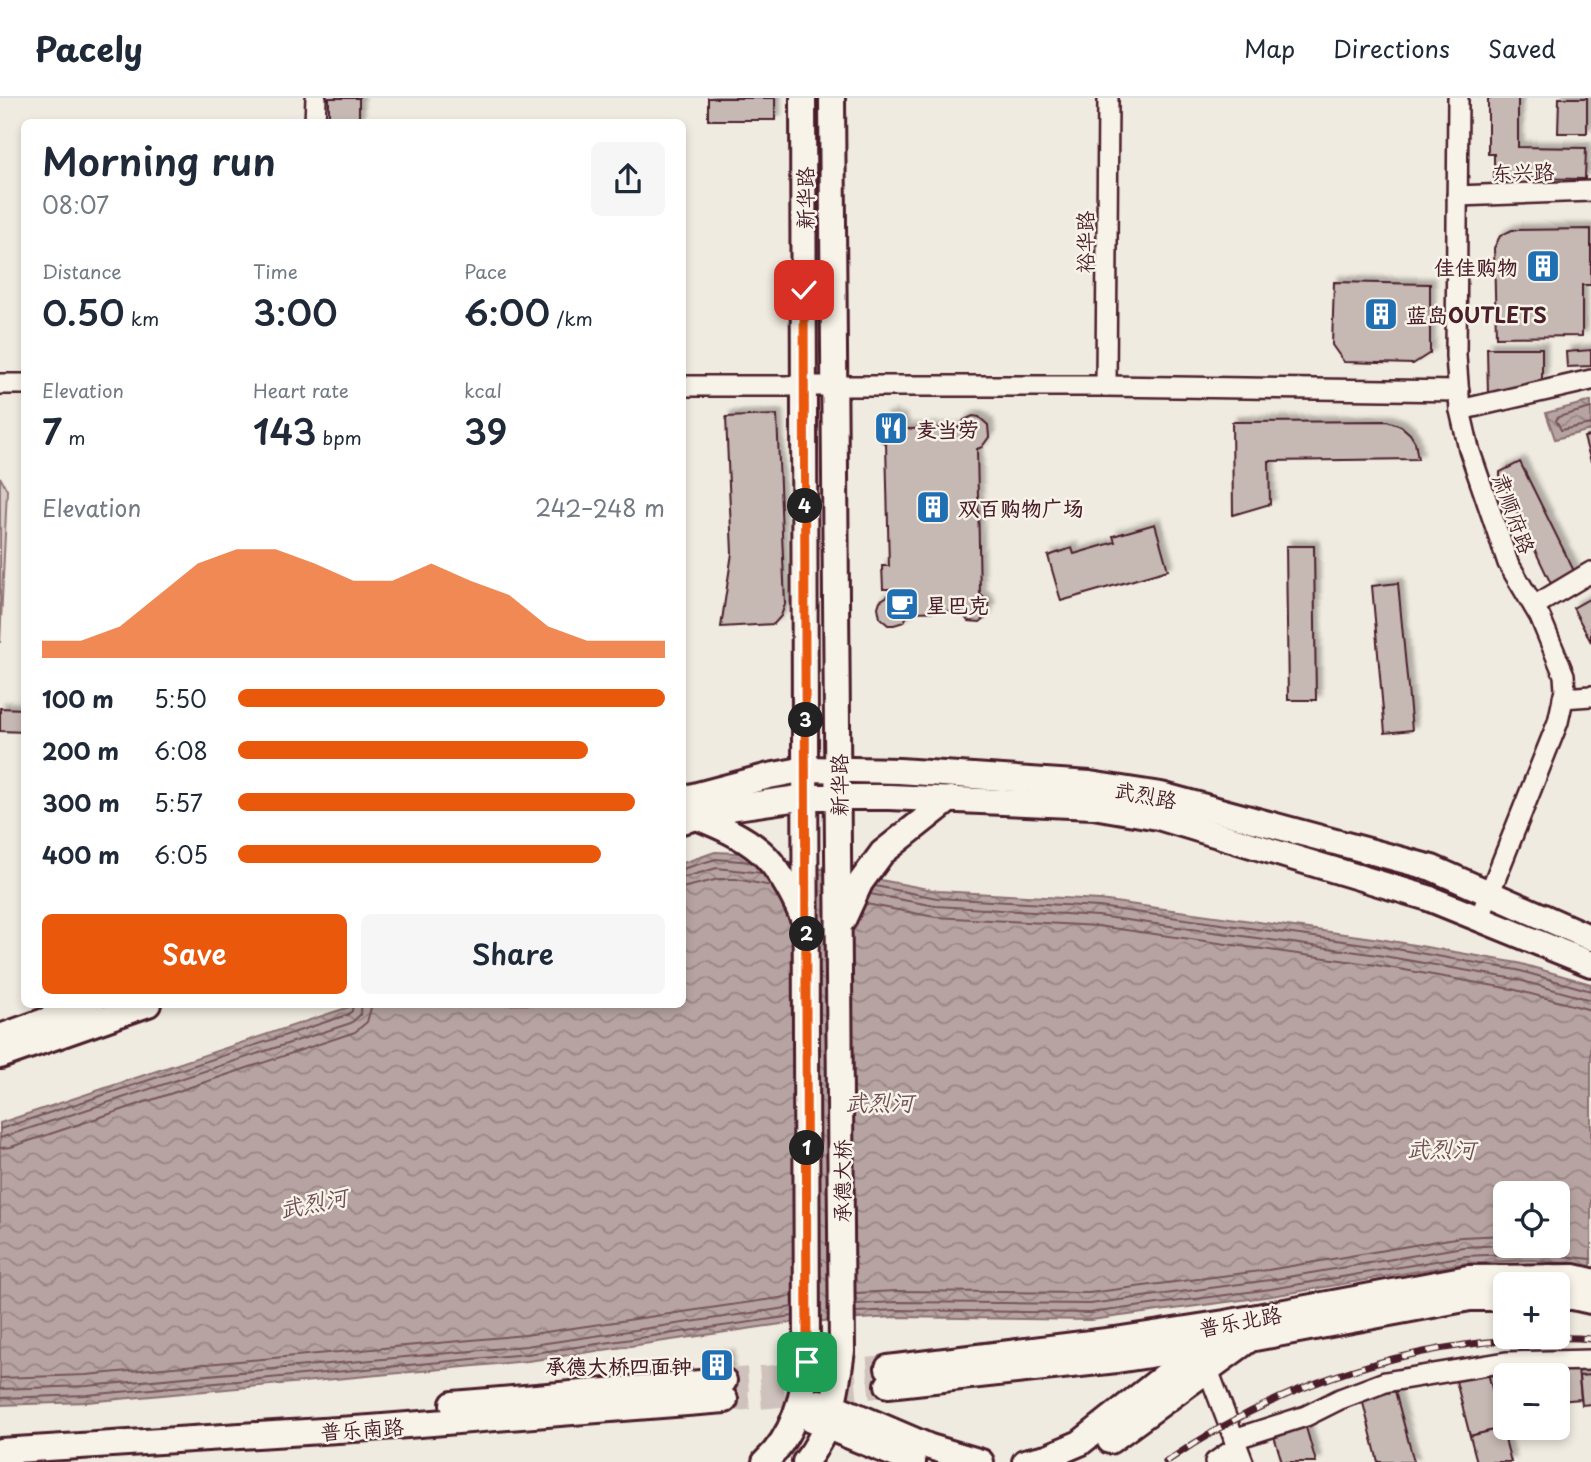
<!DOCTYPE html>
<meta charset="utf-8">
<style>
body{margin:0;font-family:"Playpen Sans","LXGW WenKai TC",sans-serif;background:#f6f6f7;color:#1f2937;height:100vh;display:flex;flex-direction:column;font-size:26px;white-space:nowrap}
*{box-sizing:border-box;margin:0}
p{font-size:23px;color:#747a83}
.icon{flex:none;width:38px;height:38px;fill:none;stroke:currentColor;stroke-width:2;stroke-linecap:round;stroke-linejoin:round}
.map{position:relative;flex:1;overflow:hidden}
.drawer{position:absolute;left:21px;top:21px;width:665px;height:889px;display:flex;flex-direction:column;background:#fff;border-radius:10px;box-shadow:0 4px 10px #0003}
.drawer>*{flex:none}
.buttons{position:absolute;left:1493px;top:1083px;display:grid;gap:14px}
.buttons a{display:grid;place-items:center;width:77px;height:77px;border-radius:10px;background:#fff;box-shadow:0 4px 10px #0003;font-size:35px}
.pin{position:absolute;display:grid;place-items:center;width:60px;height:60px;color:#fff;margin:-30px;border-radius:14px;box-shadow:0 4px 10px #0006}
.km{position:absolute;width:35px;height:35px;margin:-18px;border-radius:50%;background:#222;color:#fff;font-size:19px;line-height:35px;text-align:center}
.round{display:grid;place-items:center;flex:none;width:74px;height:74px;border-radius:10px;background:#f6f6f7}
.overview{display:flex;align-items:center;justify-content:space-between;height:119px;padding:0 21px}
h1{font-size:38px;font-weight:600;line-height:52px}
.figures{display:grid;grid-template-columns:repeat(3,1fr);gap:10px;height:119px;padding:7px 21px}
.figures div{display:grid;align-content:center}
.figures b{font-size:35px;font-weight:600}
.figures small{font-size:19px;font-weight:400}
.figures p{font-size:19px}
.chart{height:196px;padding:14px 21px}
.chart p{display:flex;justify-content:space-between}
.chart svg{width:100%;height:126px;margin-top:7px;fill:#ea580c;opacity:.7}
.button{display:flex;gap:14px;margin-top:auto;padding:14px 21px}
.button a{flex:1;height:80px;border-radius:10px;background:#ea580c;color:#fff;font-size:28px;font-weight:600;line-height:80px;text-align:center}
.button a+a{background:#f6f6f7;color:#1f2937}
ul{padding:0 21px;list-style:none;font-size:23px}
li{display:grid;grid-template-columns:112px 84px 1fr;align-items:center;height:52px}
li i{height:18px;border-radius:9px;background:#ea580c}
header{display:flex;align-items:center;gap:42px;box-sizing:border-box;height:98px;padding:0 35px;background:#fff;border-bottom:2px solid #e0e1e3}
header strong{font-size:33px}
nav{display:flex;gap:38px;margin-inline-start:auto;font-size:24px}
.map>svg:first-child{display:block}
.park{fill:#d8cdc6;stroke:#917678;stroke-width:2}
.water{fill:url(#water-waves);stroke:#8b6f72;stroke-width:2;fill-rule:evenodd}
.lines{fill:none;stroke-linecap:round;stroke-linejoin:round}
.shore{stroke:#76545b;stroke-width:2}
.building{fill:#c6b8b3;stroke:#4a1f2b;stroke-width:2;filter:url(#shadow)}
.major-tunnel{stroke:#cfc2bc;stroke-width:24;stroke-dasharray:24 12;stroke-linecap:butt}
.minor-casing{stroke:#4a1f2b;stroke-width:24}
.major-casing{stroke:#4a1f2b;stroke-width:30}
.minor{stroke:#f7f3e8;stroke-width:19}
.major{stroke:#f7f3e8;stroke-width:24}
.rail-casing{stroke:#4a1f2b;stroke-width:7}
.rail{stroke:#f7f3e8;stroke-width:4.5;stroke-dasharray:13;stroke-linecap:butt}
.route-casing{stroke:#fff;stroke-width:14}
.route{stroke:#ea580c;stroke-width:9}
.labels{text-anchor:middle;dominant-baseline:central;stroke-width:5;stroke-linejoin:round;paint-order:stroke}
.street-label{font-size:21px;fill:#4a1f2b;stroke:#f7f3e8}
.poi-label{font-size:21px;font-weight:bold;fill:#4a1f2b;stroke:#f7f3e8;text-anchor:start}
.water-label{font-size:23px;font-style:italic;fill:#704e55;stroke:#f7f3e8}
</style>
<header>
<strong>Pacely</strong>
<nav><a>Map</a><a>Directions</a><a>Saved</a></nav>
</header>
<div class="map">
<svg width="1591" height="1364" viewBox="0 0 1591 1364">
<defs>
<pattern id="water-waves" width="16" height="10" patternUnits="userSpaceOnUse" patternTransform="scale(1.75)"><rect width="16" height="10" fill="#b7a4a2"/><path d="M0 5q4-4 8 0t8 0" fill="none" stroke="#978584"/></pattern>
<filter id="shadow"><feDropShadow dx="5" dy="-5" stdDeviation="2" flood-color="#0004"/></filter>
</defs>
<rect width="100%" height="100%" fill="#f0ebe0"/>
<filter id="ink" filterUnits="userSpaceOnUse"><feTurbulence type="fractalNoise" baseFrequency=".0143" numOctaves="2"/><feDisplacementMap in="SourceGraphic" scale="14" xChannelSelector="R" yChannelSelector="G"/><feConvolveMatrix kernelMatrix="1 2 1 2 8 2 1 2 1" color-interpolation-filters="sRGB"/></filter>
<g filter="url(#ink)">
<!-- park -->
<path class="park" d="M0 379 7 392 0 545Z"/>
<!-- water -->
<g class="water">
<path d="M1591 303V332L1555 341 1546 315Z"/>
<path d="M715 754 739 755 938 793 1100 802 1380 841 1518 865 1591 886V1168L1533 1162 1465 1165 1272 1198 1091 1222 896 1219 788 1225 528 1263 87 1304 0 1307V1025L355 907 682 906 683 765ZM1505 1096H1558V1148H1505Z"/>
</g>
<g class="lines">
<!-- shore -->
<g class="shore">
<path d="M1591 310 1558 319 1556 322 1561 332 1591 326"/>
<path d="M682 771 716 761 752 764"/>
<path d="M682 780 717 770 762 775"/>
<path d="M875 788 937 800 1099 809 1379 848 1517 872 1591 893"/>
<path d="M682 790 719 781H736L771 788"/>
<path d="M870 796 936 808 1098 818 1378 857 1515 881 1591 902"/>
<path d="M866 806 935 819 1097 828 1376 867 1512 891 1591 912"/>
<path d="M0 1031 347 917 352 913 353 906"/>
<path d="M0 1040 351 925 360 917 362 906"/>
<path d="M0 1050 11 1049 355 934 367 924 372 906"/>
<path d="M856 1195 897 1193 1089 1195 1268 1172 1461 1139 1505 1137"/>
<path d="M856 1206 897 1204 1090 1206 1270 1182 1463 1149 1505 1147"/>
<path d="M856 1214 897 1212 1090 1215 1271 1191 1465 1158 1532 1155 1591 1161"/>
<path d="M0 1280 86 1277 525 1237 793 1198"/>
<path d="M0 1291 87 1288 526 1248 793 1209"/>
<path d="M0 1300 87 1297 527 1256 793 1218"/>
</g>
</g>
<!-- building -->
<g class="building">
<rect x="329" y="0" width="30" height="24"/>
<rect x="708" y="0" width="67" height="22"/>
<path d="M1488 0H1518V49L1586 50 1585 81 1494 80V56H1488Z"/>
<path d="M1559 0H1587V35H1558Z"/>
<path d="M1591 131V187H1582V238L1496 239 1494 150 1500 138 1512 132Z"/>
<path d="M1334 184 1430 186V255L1413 266 1344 264 1332 247Z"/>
<path d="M1487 250H1542V281L1500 299 1488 297Z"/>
<path d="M1591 252V268L1567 269 1566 254Z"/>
<path d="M777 317 785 506 781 518 774 526 721 529 732 455 726 319Z"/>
<path d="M891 318 901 322 905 331 958 330 964 322 973 318 979 319 988 327 989 339 982 349 977 351 980 496 988 504 989 509 985 520 980 524 968 523 960 513 909 514 904 524 894 527H888L880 520 878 509 880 503 889 497V491H883L882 468H889L886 346 881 343 877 333 881 322Z"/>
<path d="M1387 323 1401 328 1410 336 1415 344 1418 361 1269 363 1270 406 1233 417 1232 324Z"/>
<path d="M1591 338V364L1584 339Z"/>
<path d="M1520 364 1575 475 1551 486 1500 379V374Z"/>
<path d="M1155 426 1168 472 1061 503 1048 458 1072 450 1074 456 1115 444 1113 438Z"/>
<path d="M1286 448H1314L1316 602H1288Z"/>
<path d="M1398 485 1412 632 1385 635 1372 488Z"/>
<path d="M1591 500V544L1573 510Z"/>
<path d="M0 610 24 611V634L0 633Z"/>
<path d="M705 1258H729V1276H706Z"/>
<path d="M1578 1270 1581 1301 1558 1303V1278H1522Z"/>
<path d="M1487 1271 1502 1330 1470 1338 1455 1279Z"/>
<path d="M1591 1277V1306L1582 1307 1579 1278Z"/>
<path d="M1395 1293 1414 1364H1378L1362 1301Z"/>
<path d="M1305 1326 1316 1364H1282L1273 1335Z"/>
<path d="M1502 1330 1511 1364H1477L1470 1338Z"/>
</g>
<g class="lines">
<!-- major-tunnel -->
<g class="major-tunnel">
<path d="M724 1283 888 1270"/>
<path d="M725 1302 888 1287"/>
</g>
<!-- minor casing -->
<g class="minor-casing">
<g id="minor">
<path d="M1458 0 1456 258 1460 312 1469 351 1508 465 1540 519 1564 577 1565 592 1558 624 1480 819"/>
<path d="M315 24 316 0"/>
<path d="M1457 98 1591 93"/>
<path d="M0 286H24"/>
<path d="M682 288H1106L1459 293"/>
<path d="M1106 288 1108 0"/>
<path d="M1460 312 1591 282"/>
<path d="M1534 508 1591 474"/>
<path d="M1563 600 1591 598"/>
<path d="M1208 1272 1243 1364"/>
<path d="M1234 1341 1306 1318 1340 1301 1385 1284 1506 1264 1591 1262"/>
<path d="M1215 1364 1237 1349"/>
</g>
</g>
<!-- major casing -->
<g class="major-casing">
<g id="major">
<path d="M682 701 769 678 806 671 899 673 1090 686 1161 697 1432 770 1591 840"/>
<path d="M697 719C719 728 743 738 761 754 780 771 793 797 803 820"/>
<path d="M682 723 736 709 806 699H889L1093 708 1158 719 1428 800 1591 866"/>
<path d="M843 822 860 785 882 755 950 701"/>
<path d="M0 939 92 906"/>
<path d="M0 958 148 906"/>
<path d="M1558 1199H1573L1591 1203"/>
<path d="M888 1270 1115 1242 1225 1225 1468 1180 1574 1179 1591 1183"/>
<path d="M888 1287 1117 1262 1228 1245 1470 1200H1505"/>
<path d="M818 1304 834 1308 930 1349 981 1364"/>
<path d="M453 1306 724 1283"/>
<path d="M813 1323 913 1364"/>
<path d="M1110 1343 1247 1243"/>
<path d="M0 1353 370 1330 725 1302"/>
<path d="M765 1364C795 1336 805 1295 807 1256L803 0"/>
<path d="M805 1364C832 1332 836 1293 842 1253L832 0"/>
<path d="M1025 1364 1047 1359 1080 1345 1200 1250"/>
</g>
</g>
<!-- minor -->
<use href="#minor" class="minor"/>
<!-- major -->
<use href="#major" class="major"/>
<!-- rail casing -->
<g class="rail-casing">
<path id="rail" d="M1166 1364C1268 1293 1387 1251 1511 1242 1537 1240 1565 1238 1591 1241"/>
</g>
<!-- rail -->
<use href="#rail" class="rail"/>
</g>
</g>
<g class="lines" filter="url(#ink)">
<!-- route casing -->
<g class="route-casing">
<path id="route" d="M804 192 807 1264"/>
</g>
<!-- route -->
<use href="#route" class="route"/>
</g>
<!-- icons -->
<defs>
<g id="building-square" transform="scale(1.75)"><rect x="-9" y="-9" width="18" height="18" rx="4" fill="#1f6fb2" stroke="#f7f3e8"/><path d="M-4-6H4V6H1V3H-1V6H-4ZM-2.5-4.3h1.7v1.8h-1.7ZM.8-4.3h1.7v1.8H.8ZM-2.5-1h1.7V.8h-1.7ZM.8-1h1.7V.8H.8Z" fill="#fff"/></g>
<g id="restaurant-square" transform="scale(1.75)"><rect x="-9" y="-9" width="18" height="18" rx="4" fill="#1f6fb2" stroke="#f7f3e8"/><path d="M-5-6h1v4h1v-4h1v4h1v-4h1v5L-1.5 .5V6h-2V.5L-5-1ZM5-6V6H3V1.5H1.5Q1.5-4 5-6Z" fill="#fff"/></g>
<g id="cafe-square" transform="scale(1.75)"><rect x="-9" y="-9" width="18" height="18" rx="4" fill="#1f6fb2" stroke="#f7f3e8"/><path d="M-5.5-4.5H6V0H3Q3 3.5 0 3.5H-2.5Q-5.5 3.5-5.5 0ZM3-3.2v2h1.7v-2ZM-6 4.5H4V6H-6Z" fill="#fff"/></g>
</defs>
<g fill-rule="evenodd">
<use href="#building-square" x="1543" y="168"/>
<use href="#building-square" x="1381" y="216"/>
<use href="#restaurant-square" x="891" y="330"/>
<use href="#building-square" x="933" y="409"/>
<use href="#cafe-square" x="902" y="506"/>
<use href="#building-square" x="717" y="1267"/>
</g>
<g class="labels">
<!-- street labels -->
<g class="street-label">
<text transform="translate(1523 73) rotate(-2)">东兴路</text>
<text transform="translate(804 100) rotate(-90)">新华路</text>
<text transform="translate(1084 144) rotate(-90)">裕华路</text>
<text transform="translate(1515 415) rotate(70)">肃顺府路</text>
<text transform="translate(838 687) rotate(-90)">新华路</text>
<text transform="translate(1146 696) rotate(11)">武烈路</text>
<text transform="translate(841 1083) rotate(-90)">承德大桥</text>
<text transform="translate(1240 1222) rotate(-10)">普乐北路</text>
<text transform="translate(362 1330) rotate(-4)">普乐南路</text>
</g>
<!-- poi labels -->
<g class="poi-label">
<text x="1518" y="168" text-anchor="end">佳佳购物</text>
<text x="1406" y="216">蓝岛OUTLETS</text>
<text x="916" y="330">麦当劳</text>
<text x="958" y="409">双百购物广场</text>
<text x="926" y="506">星巴克</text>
<text x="692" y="1267" text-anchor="end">承德大桥四面钟</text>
</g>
<!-- water labels -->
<g class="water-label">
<text x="879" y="1003">武烈河</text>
<text transform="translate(1441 1050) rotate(1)">武烈河</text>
<text transform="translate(313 1104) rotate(-11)">武烈河</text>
</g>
</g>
</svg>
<div class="buttons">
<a><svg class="icon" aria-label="locate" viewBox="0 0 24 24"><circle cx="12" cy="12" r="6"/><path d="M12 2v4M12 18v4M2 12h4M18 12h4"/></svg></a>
<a>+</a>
<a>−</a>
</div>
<div class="pin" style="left:807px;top:1264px;background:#1e9e55"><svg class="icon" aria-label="arrive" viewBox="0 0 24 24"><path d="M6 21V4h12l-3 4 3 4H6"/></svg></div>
<div class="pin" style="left:804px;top:192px;background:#d93025"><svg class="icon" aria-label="check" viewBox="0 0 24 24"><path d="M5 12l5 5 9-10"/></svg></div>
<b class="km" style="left:807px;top:1050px">1</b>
<b class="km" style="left:807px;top:836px">2</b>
<b class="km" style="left:806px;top:622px">3</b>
<b class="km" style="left:805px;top:408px">4</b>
<section class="drawer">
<div class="overview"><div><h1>Morning run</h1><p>08:07</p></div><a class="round"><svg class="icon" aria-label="share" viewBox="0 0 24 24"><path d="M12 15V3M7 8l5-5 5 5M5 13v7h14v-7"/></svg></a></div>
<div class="figures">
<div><p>Distance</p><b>0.50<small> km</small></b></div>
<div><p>Time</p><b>3:00</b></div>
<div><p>Pace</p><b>6:00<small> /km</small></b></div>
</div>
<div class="figures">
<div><p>Elevation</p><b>7<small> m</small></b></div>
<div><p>Heart rate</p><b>143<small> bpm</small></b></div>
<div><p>kcal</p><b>39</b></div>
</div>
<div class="chart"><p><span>Elevation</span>242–248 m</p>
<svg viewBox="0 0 160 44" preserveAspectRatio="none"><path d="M0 44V38L10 38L20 33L30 22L40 11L50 6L60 6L70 11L80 17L90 17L100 11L110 17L120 22L130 33L140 38L150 38L160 38V44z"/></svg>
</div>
<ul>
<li><b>100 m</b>5:50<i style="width:100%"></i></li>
<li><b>200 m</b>6:08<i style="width:82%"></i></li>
<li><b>300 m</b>5:57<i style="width:93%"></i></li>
<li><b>400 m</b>6:05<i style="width:85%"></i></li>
</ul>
<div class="button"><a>Save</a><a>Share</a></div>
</section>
</div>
